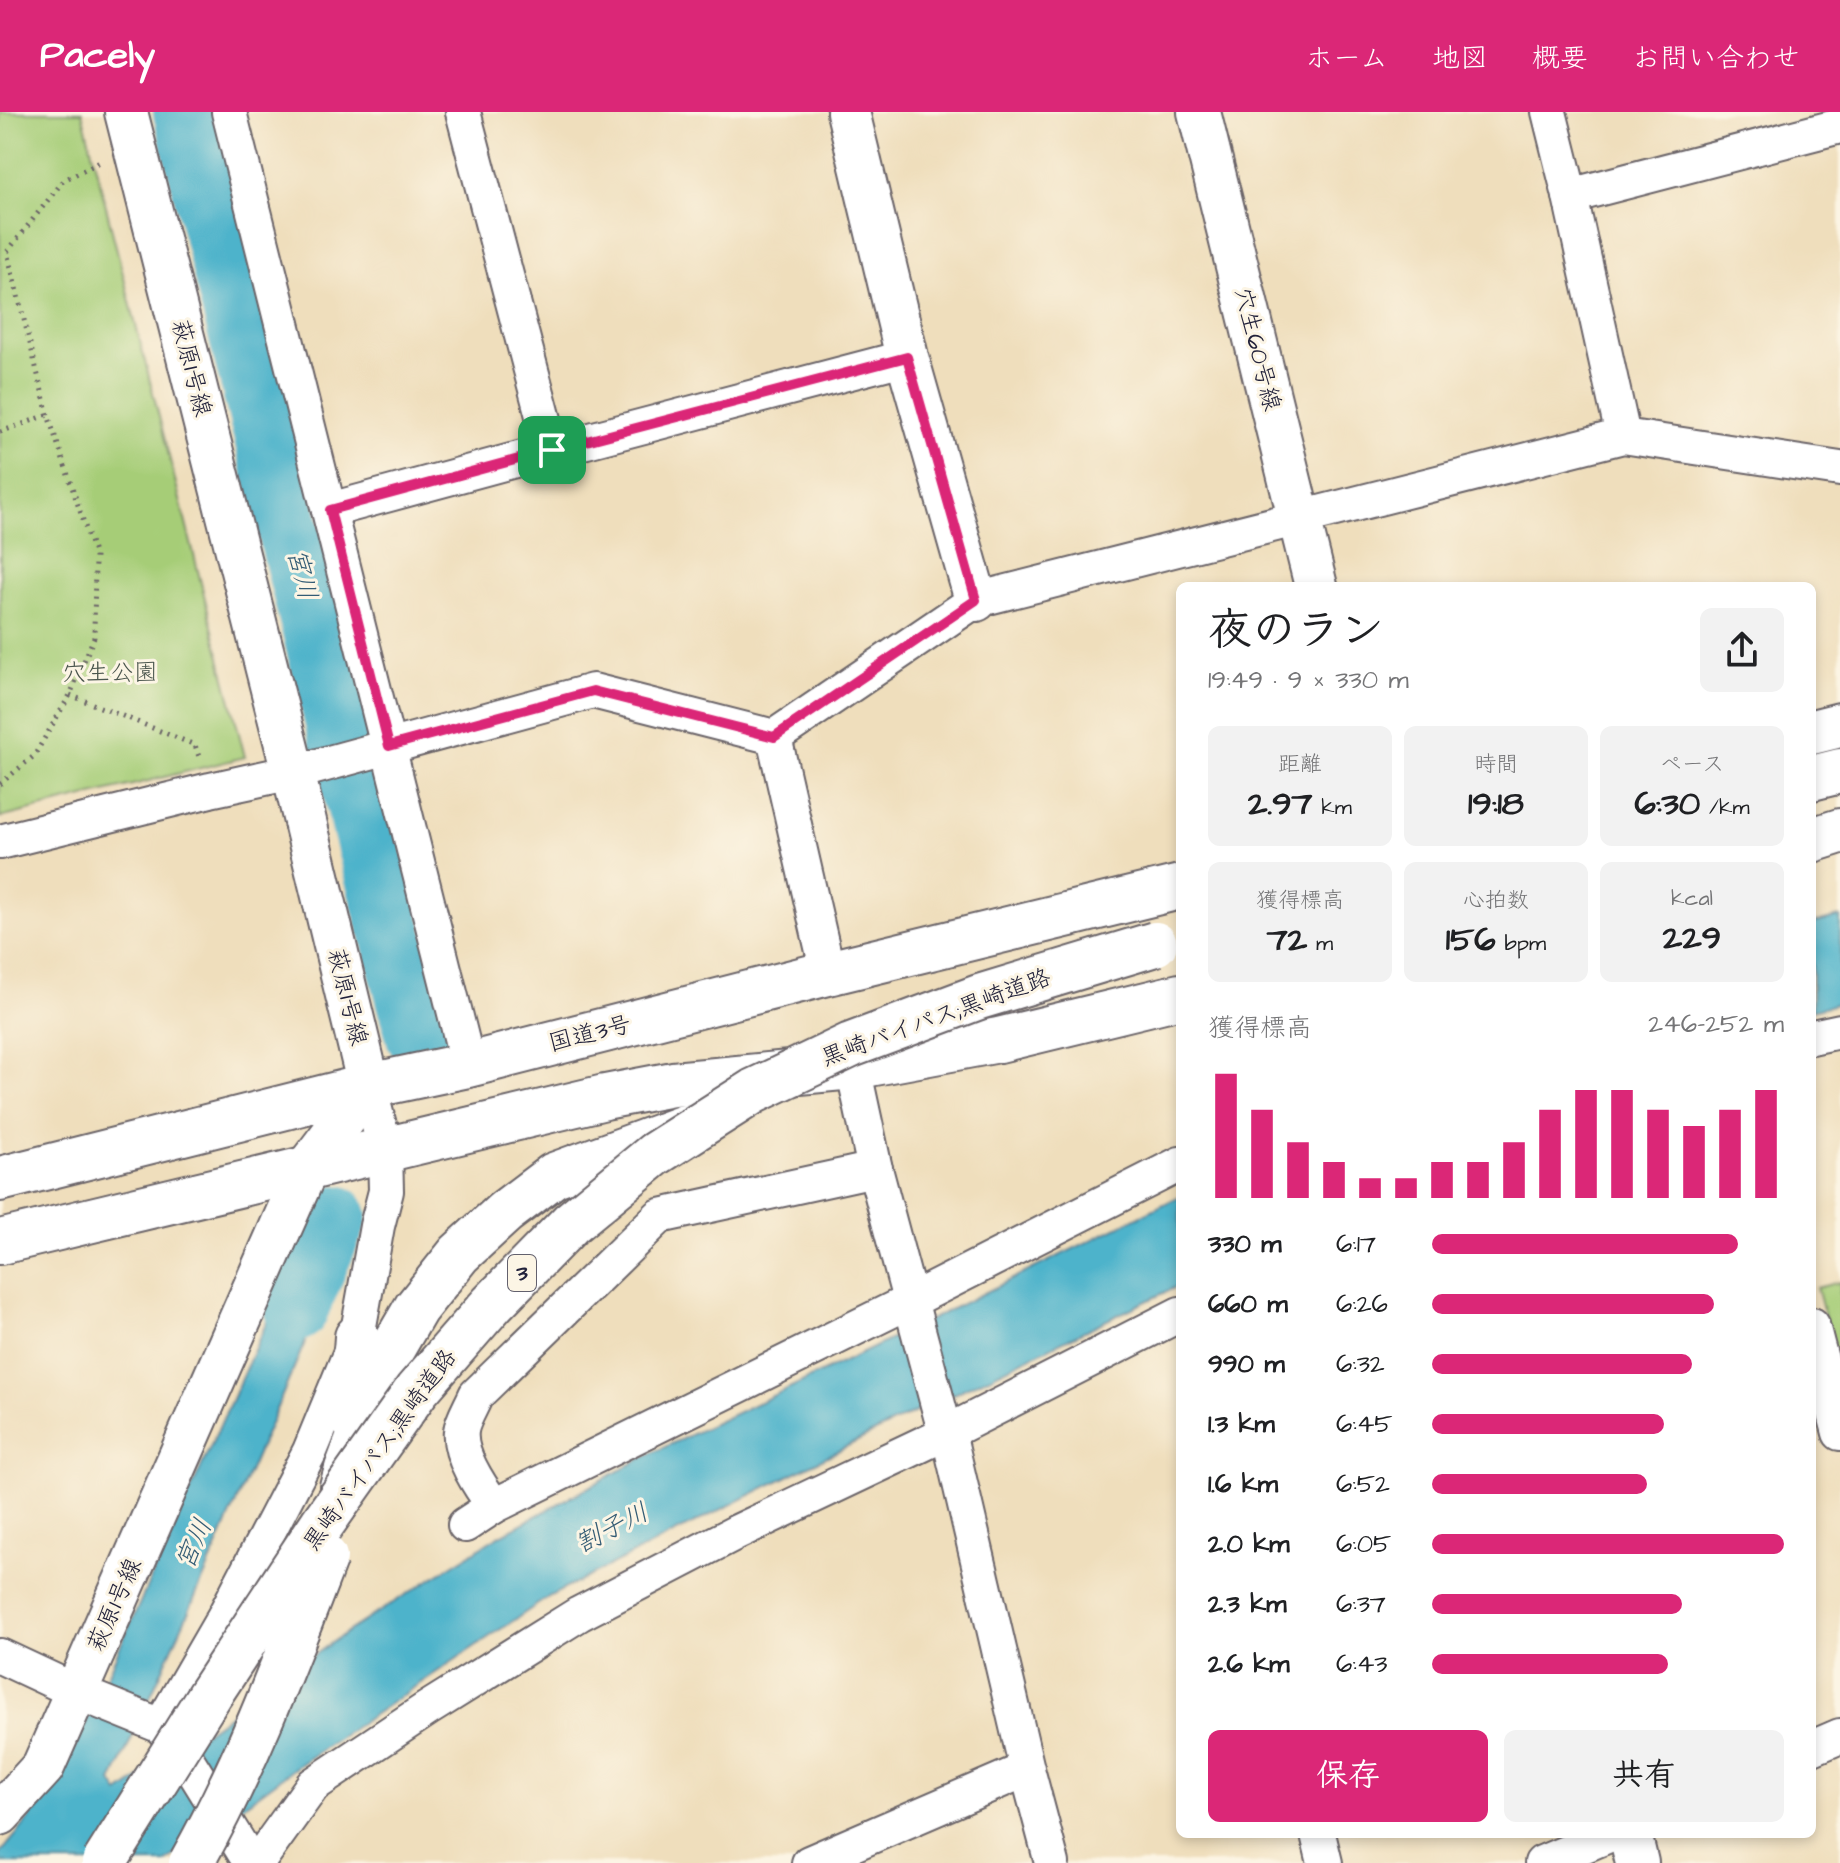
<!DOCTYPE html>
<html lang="ja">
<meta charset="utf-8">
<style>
body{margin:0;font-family:"Architects Daughter","Klee One",sans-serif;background:#f2f2f2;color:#202124;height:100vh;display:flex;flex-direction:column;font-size:30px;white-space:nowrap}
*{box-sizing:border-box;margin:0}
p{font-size:26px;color:#757577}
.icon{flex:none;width:44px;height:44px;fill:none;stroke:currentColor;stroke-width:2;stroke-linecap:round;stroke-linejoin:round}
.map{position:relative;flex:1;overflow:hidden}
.details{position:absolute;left:1176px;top:470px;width:640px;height:1256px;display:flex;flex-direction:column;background:#fff;border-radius:12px;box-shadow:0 4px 12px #0003}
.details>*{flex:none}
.pin{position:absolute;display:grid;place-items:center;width:68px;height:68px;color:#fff;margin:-34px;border-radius:16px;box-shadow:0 4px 12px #0006}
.round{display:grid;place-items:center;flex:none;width:84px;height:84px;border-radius:12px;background:#f2f2f2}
.head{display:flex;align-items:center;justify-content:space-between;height:136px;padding:0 32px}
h1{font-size:44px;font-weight:700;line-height:60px}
.metrics{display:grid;grid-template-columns:repeat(3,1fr);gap:12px;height:136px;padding:8px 32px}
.metrics div{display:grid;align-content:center;border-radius:12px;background:#f2f2f2;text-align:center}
.metrics b{font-size:34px;font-weight:700}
.metrics small{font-size:22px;font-weight:400}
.metrics p{font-size:22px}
.chart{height:224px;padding:16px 32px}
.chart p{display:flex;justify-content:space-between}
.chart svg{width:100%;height:144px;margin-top:8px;stroke:#db2777;stroke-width:6}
.button{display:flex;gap:16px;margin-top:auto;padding:16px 32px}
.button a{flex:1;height:92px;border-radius:12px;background:#db2777;color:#fff;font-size:32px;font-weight:700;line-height:92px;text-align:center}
.button a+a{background:#f2f2f2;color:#202124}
ul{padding:0 32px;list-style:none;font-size:26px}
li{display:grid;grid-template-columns:128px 96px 1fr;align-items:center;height:60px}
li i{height:20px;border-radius:10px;background:#db2777}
header{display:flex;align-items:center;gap:48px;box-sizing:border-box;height:112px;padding:0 40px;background:#db2777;color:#fff}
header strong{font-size:38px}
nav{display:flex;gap:44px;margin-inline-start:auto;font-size:28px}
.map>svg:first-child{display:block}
.green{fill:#a6cd77;stroke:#647859;stroke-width:2}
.water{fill:#4db3cb;stroke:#386a83;stroke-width:2}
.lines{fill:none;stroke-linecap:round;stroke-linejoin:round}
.river{stroke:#4db3cb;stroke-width:64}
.minor-casing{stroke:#6a6468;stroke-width:38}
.tertiary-casing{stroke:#6a6468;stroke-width:46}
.trunk-casing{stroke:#6a6468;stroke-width:48}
.motorway-casing{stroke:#6a6468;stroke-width:48}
.path{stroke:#6a6468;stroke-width:5;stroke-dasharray:2 6;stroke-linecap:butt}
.minor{stroke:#fff;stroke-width:34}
.tertiary{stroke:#fff;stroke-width:42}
.trunk{stroke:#fff;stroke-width:44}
.motorway{stroke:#fff;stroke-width:44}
.motorway-bridge-casing{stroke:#6a6468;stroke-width:48;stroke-linecap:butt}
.motorway-bridge{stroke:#fff;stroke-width:44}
.route-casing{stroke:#fff;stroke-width:16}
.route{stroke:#db2777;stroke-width:10}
.labels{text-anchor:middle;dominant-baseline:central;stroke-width:6;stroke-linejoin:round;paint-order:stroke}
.shield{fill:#fcf5e5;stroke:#63616e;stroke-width:2}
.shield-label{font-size:22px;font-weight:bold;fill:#22223b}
.street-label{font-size:24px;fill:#22223b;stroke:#fcf5e5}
.park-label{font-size:24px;fill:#4a554d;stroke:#fcf5e5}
.water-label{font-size:26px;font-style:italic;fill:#335c75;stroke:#fcf5e5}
</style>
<header>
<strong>Pacely</strong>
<nav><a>ホーム</a><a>地図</a><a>概要</a><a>お問い合わせ</a></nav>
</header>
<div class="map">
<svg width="1840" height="1751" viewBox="0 0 1840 1751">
<rect width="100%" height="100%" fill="#fcf5e5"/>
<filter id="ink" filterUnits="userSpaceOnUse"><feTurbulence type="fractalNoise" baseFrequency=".0125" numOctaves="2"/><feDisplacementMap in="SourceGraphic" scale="16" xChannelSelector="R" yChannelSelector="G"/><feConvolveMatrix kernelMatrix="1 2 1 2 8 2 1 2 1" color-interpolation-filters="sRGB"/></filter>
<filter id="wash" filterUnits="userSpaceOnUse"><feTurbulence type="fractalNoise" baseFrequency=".006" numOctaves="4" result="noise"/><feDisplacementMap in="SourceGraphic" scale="32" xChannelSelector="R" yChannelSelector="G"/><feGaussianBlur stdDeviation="1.8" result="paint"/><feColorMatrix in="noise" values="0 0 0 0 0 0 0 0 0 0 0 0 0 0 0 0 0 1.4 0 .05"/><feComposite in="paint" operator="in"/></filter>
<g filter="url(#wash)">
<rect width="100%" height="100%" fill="#efdebc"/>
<!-- green -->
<g class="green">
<path d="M0 0H82L245 645 0 706Z"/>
<path d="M1840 1170V1262L1817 1176Z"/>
</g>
<!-- water -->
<g class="water">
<path d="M1840 805V891L1812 898V812Z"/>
<path d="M1180 1084V1173L897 1309 550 1484 300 1652 165 1751H0V1742L58 1672 306 1123 357 1109 205 1463 112 1670 119 1681 347 1520 497 1425 646 1344 873 1236Z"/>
</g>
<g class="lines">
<!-- river -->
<g class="river">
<path d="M185 0 338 616 418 924"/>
<path d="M296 1198 336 1105"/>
</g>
</g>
</g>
<g filter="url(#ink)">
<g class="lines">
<!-- minor casing -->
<g class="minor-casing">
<g id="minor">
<path d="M229 0 468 953"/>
<path d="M463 0 552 338"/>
<path d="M1549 0 1570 84 1623 324"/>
<path d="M1570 84 1840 14"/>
<path d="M330 398 552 338 907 245"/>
<path d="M774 625 828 861"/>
<path d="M0 730 210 678 311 656 593 579 774 625 976 488 1623 324 1840 357"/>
<path d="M1812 925 1840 919"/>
<path d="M853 955 875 1057 941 1304 948 1320 1027 1657 1052 1751"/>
<path d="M1812 1213 1840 1321"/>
<path d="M494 1394C481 1376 458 1343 461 1319 462 1309 472 1293 476 1283L660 1104 875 1057"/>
<path d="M465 1413 494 1394 910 1189 1180 1052"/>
<path d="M0 1544 77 1580 161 1614 189 1651 251 1751"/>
<path d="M161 1614 224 1505 310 1339 357 1225 377 1114 386 1079 385 1037 369 974"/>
<path d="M1812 1636 1840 1624"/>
<path d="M1318 1722 1325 1751"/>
<path d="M257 1751 313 1673 427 1597 579 1502 737 1420 948 1320 1180 1202"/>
<path d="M809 1751 1027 1657"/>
<path d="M1542 1751 1611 1722"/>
</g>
</g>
<!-- tertiary casing -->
<g class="tertiary-casing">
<g id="tertiary">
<path d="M848 0 907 245 976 488"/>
<path d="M1199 0 1316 474"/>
<path d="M0 1702 43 1655 307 1056 369 974 293 660 126 0"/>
<path d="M1630 1722 1637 1751"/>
</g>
</g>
<!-- trunk casing -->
<g class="trunk-casing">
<g id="trunk">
<path d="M1812 620 1840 613"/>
<path d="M1812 728 1840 719"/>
<path d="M0 1067 369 974 468 953 828 861 1180 775"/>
<path d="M0 1130 605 985 673 972 853 955 999 928 1180 884"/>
</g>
</g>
<!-- motorway casing -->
<g class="motorway-casing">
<g id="motorway">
<path d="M1812 666 1840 659"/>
<path d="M351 1306 357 1225"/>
<path d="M342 1375 347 1357 391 1239 416 1196 459 1142 505 1100 554 1063 685 1015"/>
</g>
</g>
<!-- path -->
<g class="path">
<path d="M0 320 48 303"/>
<path d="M70 583 195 633 199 645"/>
<path d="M0 672 34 644 70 583 94 525 95 444 48 303 7 140 64 68 100 50"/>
</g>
<!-- minor -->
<use href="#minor" class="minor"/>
<!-- tertiary -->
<use href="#tertiary" class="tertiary"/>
<!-- trunk -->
<use href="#trunk" class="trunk"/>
<!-- motorway -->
<use href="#motorway" class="motorway"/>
<!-- motorway-bridge casing -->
<g class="motorway-bridge-casing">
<g id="motorway-bridge">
<path d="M104 1751 210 1582 322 1412 417 1278 492 1192 571 1111 655 1042 754 979 851 933 979 885 1155 832"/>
<path d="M191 1751C246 1654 285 1549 325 1445"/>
</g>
</g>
<!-- motorway-bridge -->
<use href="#motorway-bridge" class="motorway-bridge"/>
</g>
</g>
<g class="lines" filter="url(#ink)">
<!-- route casing -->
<g class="route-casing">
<path id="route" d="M907 245 976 488 774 625 593 579 389 634 330 398 552 338Z"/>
</g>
<!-- route -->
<use href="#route" class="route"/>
</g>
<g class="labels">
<!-- shield labels -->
<rect class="shield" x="508" y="1143" width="28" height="36" rx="6"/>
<g class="shield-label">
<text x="522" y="1161">3</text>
</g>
<!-- street labels -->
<g class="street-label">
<text transform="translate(1257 237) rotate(76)">穴生60号線</text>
<text transform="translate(191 256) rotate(76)">萩原1号線</text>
<text transform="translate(347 885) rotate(76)">萩原1号線</text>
<text transform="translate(936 906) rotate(-20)">黒崎バイパス;黒崎道路</text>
<text transform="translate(590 922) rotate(-14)">国道3号</text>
<text transform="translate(380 1338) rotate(-54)">黒崎バイパス;黒崎道路</text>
<text transform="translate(115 1493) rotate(-66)">萩原1号線</text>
</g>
<!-- park labels -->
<g class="park-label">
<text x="110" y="561">穴生公園</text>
</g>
<!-- water labels -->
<g class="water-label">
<text transform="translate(302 462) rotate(76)">宮川</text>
<text transform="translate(612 1416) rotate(-27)">割子川</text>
<text transform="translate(194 1432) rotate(-66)">宮川</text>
</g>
</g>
</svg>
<div class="pin" style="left:552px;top:338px;background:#1e9e55"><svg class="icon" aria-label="arrive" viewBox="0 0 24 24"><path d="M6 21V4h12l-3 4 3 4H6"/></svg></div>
<section class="details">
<div class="head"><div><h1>夜のラン</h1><p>19:49 · 9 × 330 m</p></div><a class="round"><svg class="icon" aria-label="share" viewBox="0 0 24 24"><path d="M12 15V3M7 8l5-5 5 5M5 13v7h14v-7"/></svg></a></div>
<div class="metrics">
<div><p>距離</p><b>2.97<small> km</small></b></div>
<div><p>時間</p><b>19:18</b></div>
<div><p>ペース</p><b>6:30<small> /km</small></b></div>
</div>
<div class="metrics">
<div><p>獲得標高</p><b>72<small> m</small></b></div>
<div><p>心拍数</p><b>156<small> bpm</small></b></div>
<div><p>kcal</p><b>229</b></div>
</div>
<div class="chart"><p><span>獲得標高</span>246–252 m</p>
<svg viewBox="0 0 160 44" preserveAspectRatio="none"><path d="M5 44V6M15 44V17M25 44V27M35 44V33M45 44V38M55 44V38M65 44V33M75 44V33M85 44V27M95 44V17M105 44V11M115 44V11M125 44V17M135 44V22M145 44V17M155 44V11"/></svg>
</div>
<ul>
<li><b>330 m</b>6:17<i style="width:87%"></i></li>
<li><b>660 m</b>6:26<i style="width:80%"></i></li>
<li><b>990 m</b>6:32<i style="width:74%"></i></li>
<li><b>1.3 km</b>6:45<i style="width:66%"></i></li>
<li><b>1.6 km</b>6:52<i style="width:61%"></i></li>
<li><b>2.0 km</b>6:05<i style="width:100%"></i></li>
<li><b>2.3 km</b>6:37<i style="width:71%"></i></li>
<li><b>2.6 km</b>6:43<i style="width:67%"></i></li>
</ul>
<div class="button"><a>保存</a><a>共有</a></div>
</section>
</div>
